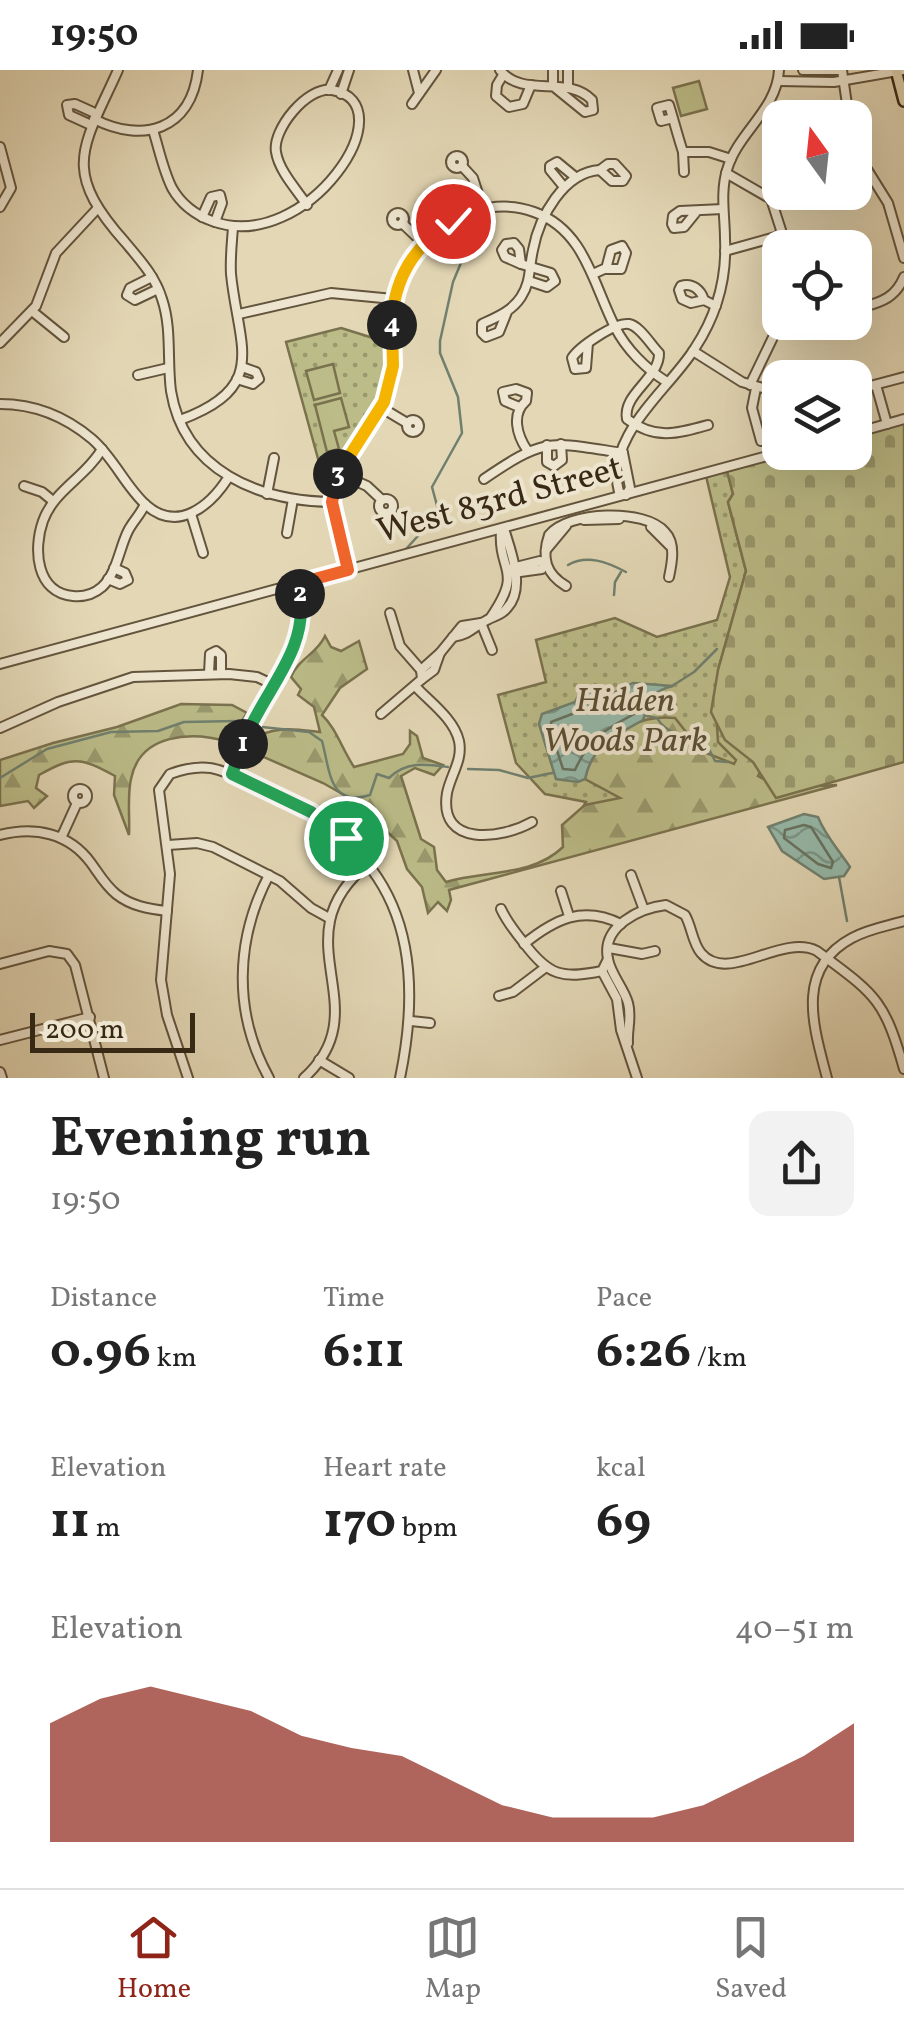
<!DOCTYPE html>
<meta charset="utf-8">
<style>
body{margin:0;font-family:Vollkorn,serif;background:#f2f2f2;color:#222;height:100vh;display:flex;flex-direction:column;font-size:38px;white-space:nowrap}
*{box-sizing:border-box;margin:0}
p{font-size:32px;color:#767676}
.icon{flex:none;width:55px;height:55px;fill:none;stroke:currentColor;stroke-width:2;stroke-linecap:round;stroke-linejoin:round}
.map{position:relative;height:1008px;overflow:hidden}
.sheet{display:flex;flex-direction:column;background:#fff;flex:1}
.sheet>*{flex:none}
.needle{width:65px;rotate:345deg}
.controls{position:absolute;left:762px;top:30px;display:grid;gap:20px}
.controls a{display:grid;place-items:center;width:110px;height:110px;border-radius:20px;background:#fff;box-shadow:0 10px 40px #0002;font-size:50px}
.scale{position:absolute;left:30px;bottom:25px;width:165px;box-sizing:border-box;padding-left:10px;border:5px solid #382915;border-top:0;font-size:28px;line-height:35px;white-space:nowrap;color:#382915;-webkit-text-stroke:8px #ede5cf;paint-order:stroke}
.pin{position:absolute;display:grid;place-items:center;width:85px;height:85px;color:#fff;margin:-42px;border:5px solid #fff;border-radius:50%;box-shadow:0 2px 10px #0007}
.km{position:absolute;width:50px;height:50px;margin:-25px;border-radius:50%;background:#222;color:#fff;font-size:28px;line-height:50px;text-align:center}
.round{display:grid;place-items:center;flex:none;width:105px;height:105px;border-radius:20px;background:#f2f2f2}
.headline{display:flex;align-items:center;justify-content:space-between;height:170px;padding:0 50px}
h1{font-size:55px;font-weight:700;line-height:75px}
.stats{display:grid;grid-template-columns:repeat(3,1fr);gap:15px;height:170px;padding:10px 50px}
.stats div{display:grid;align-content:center}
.stats b{font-size:50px;font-weight:700}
.stats small{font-size:28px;font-weight:400}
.stats p{font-size:28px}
.chart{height:280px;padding:20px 50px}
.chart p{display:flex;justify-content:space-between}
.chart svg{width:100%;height:180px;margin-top:10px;fill:#8f2418;opacity:.7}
.status{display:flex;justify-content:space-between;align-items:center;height:70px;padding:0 50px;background:#fff;direction:ltr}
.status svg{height:28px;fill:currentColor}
.tab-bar{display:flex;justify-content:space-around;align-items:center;height:140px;border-top:2px solid #e0e0e0;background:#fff;font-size:28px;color:#767676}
.tab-bar a{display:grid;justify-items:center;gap:5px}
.tab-bar .selected{color:#8f2418}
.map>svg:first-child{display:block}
.grass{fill:url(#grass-dots);stroke:#7a724e;stroke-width:2.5}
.forest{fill:url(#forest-firs);stroke:#7a724e;stroke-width:2.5}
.cemetery{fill:url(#cemetery-stones);stroke:#7a724e;stroke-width:2.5}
.garden{fill:#bbbc88;stroke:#7a724e;stroke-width:2.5}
.water{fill:url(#water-waves);stroke:#70806f;stroke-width:2.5}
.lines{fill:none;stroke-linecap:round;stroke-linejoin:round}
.shore{stroke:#667260;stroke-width:2.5}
.stream{stroke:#70806f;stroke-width:2.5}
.minor-casing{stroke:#63543d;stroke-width:12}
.major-casing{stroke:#382915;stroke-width:14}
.minor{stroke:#ede5cf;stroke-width:8}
.major{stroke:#e3d7b5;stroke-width:9}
.split-1-casing{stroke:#fff;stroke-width:20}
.split-2-casing{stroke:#fff;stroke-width:20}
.split-3-casing{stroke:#fff;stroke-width:20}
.split-4-casing{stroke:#fff;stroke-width:20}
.split-5-casing{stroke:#fff;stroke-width:20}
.split-1{stroke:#22a559;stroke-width:12}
.split-2{stroke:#22a559;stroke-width:12}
.split-3{stroke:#f0652b;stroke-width:12}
.split-4{stroke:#f5b400;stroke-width:12}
.split-5{stroke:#f5b400;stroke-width:12}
.labels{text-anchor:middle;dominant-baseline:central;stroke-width:8;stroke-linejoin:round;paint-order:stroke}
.street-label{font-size:35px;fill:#382915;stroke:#ede5cf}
.park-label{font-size:35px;font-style:italic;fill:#594e32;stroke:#ede5cf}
</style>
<div class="status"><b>19:50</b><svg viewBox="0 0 49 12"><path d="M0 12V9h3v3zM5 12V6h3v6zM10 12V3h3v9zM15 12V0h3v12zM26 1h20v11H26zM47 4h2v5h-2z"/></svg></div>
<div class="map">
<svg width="904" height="1008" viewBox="0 0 904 1008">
<defs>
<pattern id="grass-dots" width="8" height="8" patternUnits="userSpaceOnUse" patternTransform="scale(2.5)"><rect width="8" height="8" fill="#bbbc88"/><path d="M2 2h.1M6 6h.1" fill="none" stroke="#99996e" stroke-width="1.8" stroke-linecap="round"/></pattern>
<pattern id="forest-firs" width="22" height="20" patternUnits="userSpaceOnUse" patternTransform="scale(2.5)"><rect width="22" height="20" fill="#bbbc88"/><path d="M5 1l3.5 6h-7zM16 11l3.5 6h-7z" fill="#99996e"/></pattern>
<pattern id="cemetery-stones" width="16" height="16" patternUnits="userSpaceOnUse" patternTransform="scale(2.5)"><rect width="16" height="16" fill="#bbbc88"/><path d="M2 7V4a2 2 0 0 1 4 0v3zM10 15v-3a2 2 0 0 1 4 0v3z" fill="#99996e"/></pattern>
<pattern id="water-waves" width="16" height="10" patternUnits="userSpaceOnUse" patternTransform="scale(2.5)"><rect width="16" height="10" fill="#95baab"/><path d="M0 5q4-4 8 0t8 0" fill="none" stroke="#7b978a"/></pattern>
</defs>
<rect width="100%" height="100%" fill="#e3d7b5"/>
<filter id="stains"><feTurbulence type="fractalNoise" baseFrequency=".002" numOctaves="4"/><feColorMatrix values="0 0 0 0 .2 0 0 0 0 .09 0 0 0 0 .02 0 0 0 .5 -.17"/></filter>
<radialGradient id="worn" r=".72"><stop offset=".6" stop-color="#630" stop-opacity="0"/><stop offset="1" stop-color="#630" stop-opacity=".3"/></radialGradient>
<!-- grass -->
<g class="grass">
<path d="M341 258 386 272 384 312 387 314 367 349 332 398 320 396 286 272Z"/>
<path d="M727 401 733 424 728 432 746 501 718 600 753 692 776 728 580 742 586 732 545 724 516 693 498 625 546 612 536 570 615 548 657 567 717 550 730 507 706 406Z"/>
</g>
<!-- forest -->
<g class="forest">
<path d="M325 566 331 577 341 581 359 571 367 599 340 618 322 645C336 658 342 679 354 697L403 684 410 674V661L417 666 423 688 443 695 434 705 415 698 401 706 421 769 434 777 437 800 446 812C485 800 532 807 563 777L562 755 585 735 620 728 585 709C592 670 636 644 675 648L701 681 734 694 736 690 718 672 717 656H738L761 700 758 706 780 718 837 715 449 820 451 830 447 841 438 832 428 843 422 817 407 799 397 771 353 730 323 713 250 681 257 666C281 656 295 659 320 662L314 637 298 625 301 619 291 607C298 589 317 584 325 566Z"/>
<path d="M181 634 232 635 247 643 229 672C192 661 140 663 131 709 127 726 130 747 129 765L114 725 115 706C80 687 73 686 39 705L36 718 47 726 34 738 28 731 0 736V690L53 673 117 657Z"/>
</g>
<!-- cemetery -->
<path class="cemetery" d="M904 353V692L776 728 753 692 725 670 711 642 718 600 746 501 728 432 733 424 727 401 795 383 855 382V366Z"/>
<!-- garden -->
<g class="garden">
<path d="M699 11 707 39 681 46 673 18Z"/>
<path d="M333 294 340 323 314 330 306 301Z"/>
<path d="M341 328 349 357 334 361 339 379 327 382 315 335Z"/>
</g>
<!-- water -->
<g class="water">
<path d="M633 613 673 616C649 622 650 631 643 650 615 666 592 675 585 709L578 712 556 709 539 654 542 644 575 632 579 624 593 621 603 625 611 624Z"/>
<path d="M804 744 818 747C826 767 839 780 850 797L844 806 824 809 782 781 768 757Z"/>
</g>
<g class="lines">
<!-- shore -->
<g class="shore">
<path d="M632 624 638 629 634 644C603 661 590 667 575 700L563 699 552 665 551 652 580 641 589 631 613 634Z"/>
<path d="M804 755 811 757 833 792 831 798 818 794 784 768 785 760Z"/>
</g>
<!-- stream -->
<g class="stream">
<path d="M406 479 439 443 432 417 462 363 458 327 440 283V271L453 212 476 157"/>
<path d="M568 495C587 484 607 492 626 502"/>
<path d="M614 525 615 512 621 502"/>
<path d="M672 616 694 602 717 579"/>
<path d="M647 646 657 648C664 661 683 668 697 670L700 678 709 679 715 691 728 692"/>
<path d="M262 657 309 662 322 671C330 700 329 738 370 725L377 704 389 708C406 691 426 694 448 697"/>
<path d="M468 699 499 700 528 708 552 703"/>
<path d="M0 708 47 679 111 662 158 661 184 652 238 651"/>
<path d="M839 807 847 851"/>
</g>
<!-- minor casing -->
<g class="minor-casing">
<g id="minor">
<path d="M118 0C83 78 60 99 125 172 140 190 155 206 162 229 172 258 167 291 171 321 184 401 259 431 332 432"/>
<path d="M413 0 419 23"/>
<path d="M500 0C523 29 567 4 592 30L593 40 585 42 553 16"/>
<path d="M568 0V16"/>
<path d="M803 0H841"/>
<path d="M842 0 849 48"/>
<path d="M503 5 497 15 496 26 509 37 523 34 531 15"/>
<path d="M778 11 834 12 904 0"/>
<path d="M553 16V0"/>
<path d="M329 20 338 0"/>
<path d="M341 24 349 0"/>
<path d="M412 34 436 0"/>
<path d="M673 48 661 51 657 38 669 35C674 51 678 67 683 82H709L731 89"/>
<path d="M94 49C143 74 191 60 198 0"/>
<path d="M91 55 69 45 67 35 75 34 97 44"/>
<path d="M153 60C159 79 163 100 172 118 181 134 196 145 212 151 307 186 409 33 332 20 307 16 272 60 276 82 279 101 297 120 307 135"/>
<path d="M0 77 11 118 0 137"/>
<path d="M855 80 888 133 904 188"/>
<path d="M683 82 684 102"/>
<circle cx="457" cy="92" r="6"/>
<path d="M608 94H615L626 106 623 111H612L600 100Z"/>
<path d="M462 96 473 108 483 139"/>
<path d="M564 117 550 100V96L557 92 574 106"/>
<path d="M697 141 684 157 674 158 672 154 673 146 680 141 723 139"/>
<circle cx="398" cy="149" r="6"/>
<path d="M202 147 211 127 220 125 222 133 215 152"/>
<path d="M402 153 423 173"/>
<path d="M514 173 519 179 521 194 505 187 502 180 506 174Z"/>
<path d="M725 181 779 166 781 160 771 129 726 103"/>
<path d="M521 194 551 203 555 211 547 217 529 211"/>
<path d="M593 204 604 199H621L626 183 622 176 611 180 606 199"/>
<path d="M152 207 130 218 127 225 135 230 158 219"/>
<path d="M704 230C701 220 692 212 681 216L679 220 682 229 691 233 704 230 716 236"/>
<path d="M863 237C882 232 896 227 904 207"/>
<path d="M32 241 64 267"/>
<path d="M507 242 499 262 486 267 482 263V254C497 247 512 241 521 227 531 212 529 197 533 180 539 147 564 102 600 100"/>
<path d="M239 244 331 223 393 229"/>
<path d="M0 273 36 236 56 183 97 139"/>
<path d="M588 273 586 298 575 299 572 288C579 277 615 252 629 254 640 256 651 275 659 283 660 308 622 324 627 349 655 370 676 364 708 355"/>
<path d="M693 281 742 312 780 323"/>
<path d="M138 305 168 298"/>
<path d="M237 309 253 314 259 309 256 302 242 297"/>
<path d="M750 315 777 259"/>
<path d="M876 315 887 354"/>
<path d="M756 318 752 338 761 371"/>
<path d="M855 320 904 307"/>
<path d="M0 334C34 334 66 347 92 369 114 388 125 416 146 435 178 463 210 436 228 408"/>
<path d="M519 337 505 331 503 322 516 319 527 323 526 331C511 344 517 365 527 380"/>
<path d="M382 338 407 353"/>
<circle cx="413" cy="356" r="6"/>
<path d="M180 350C270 317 238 276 231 204 230 188 232 172 233 157"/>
<path d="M855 363 904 349"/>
<path d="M547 375V392L554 396 562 390 561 374"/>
<path d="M102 379C86 407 54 420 43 451 33 479 36 523 73 526 83 527 94 524 102 517 117 503 119 479 128 461 133 451 141 444 145 434"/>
<path d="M623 383 630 418 626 425"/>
<path d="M338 403 367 416 382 430"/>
<path d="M484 409C547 366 550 372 623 383"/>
<path d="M24 416 42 422 53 431"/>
<path d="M267 424 274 388"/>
<path d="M625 425 619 422C604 366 669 320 695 278 716 246 727 208 725 169 725 146 720 123 727 100 737 63 777 40 779 0"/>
<circle cx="386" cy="436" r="7"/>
<path d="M191 444 203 483"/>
<path d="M584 450 619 449"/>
<path d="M651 457 670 476"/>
<path d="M287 463 293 429"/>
<path d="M546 480 566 456"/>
<path d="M512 498 540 491 545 493"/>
<path d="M348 500C334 447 321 419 358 371 370 354 383 339 389 319 398 289 387 258 394 227 408 169 474 120 534 142 585 160 593 214 615 257 626 279 646 299 667 312"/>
<path d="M513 503 542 499 545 493"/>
<path d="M108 509 120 514 128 510 125 503 114 498"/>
<path d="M566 516C546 504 541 488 549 465 568 441 645 438 665 462 676 473 672 493 669 507"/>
<path d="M390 543 400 576 421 600"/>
<path d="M491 547C524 498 498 504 501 460"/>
<path d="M481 553 492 580"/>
<path d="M453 567C469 565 473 557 487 550 494 546 502 545 507 538 525 519 512 484 505 462L501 460"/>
<path d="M0 594 782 382"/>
<path d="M421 600 440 583 462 556 481 553"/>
<path d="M209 603 210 584 216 581 221 585V604"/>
<path d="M422 609 434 600 440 583"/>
<path d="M416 617C430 632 454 649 459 671 463 690 451 704 447 723 438 778 502 769 532 752"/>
<path d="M381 644 422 609 421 600"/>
<path d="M0 658 58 632 133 607 229 604 257 607 272 614"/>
<path d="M232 704C240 684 246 663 255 644 275 601 318 566 296 514"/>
<circle cx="80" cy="726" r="7"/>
<path d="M0 765C35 756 69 763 91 793 99 804 105 815 116 824 131 836 149 839 167 841"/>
<path d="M61 768 77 733"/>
<path d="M168 775 197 773 213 777 280 811 311 838 329 848"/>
<path d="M269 805C235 870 233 943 269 1008"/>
<path d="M631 805 644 840"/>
<path d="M561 821 569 846"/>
<path d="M501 839C507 852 515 862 524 873 549 906 562 909 602 901L608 889"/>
<path d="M524 874C555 849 583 835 621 854"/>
<path d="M609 878 642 884 655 881"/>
<path d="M0 894 49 881 67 884 75 895 104 1008"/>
<path d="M602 901 617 929 621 960 637 1008"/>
<path d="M499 926 513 922 546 897"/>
<path d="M411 951 430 953"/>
<path d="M0 970 90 947"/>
<path d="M628 973C627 960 632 947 628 933 624 918 611 905 608 889 601 856 640 838 666 835L685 845C692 857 692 872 701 883 728 915 781 863 817 881 874 924 884 927 904 999"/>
<path d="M319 990 349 1008"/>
<path d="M0 1002 2 1008"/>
<path d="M188 1008 167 945 161 910 170 804 159 720 170 704C213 688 227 704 264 720 396 776 428 873 400 1008"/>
<path d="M304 1008C382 937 276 868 369 793"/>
<path d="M827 1008C814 958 794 899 852 868 868 859 887 856 904 851"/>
</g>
</g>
<!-- major casing -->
<g class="major-casing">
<path id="major" d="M896 0 904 31"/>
</g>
<!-- minor -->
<use href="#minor" class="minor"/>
<!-- major -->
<use href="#major" class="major"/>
</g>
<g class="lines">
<!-- split-1 casing -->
<g class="split-1-casing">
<path id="split-1" d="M243 674 232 704 311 742 346 768"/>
</g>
<!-- split-2 casing -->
<g class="split-2-casing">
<path id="split-2" d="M243 674C262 622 309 582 300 524"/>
</g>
<!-- split-3 casing -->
<g class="split-3-casing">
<path id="split-3" d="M300 524 296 514 348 500 332 432 338 404"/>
</g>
<!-- split-4 casing -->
<g class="split-4-casing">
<path id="split-4" d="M338 404 384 332 393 296 392 255"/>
</g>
<!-- split-5 casing -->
<g class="split-5-casing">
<path id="split-5" d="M392 255C393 210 414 175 453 151"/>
</g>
<!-- split-1 -->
<use href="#split-1" class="split-1"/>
<!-- split-2 -->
<use href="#split-2" class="split-2"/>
<!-- split-3 -->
<use href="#split-3" class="split-3"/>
<!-- split-4 -->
<use href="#split-4" class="split-4"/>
<!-- split-5 -->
<use href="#split-5" class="split-5"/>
</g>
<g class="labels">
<!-- street labels -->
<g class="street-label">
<text transform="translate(500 431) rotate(-15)">West 83rd Street</text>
</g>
<!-- park labels -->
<g class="park-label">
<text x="625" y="632">Hidden<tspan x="625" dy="40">Woods Park</tspan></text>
</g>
</g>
<rect width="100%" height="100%" filter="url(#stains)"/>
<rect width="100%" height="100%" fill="url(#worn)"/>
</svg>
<div class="controls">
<a><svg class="needle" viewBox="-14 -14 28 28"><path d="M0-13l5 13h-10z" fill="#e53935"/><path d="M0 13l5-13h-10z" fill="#767676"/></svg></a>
<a><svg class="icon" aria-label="locate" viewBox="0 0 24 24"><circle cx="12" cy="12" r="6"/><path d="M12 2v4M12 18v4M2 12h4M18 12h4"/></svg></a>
<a><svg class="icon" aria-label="layers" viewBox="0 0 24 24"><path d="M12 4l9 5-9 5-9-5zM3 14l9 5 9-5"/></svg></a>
</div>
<div class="scale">200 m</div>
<div class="pin" style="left:346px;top:768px;background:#1e9e55"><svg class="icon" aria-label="arrive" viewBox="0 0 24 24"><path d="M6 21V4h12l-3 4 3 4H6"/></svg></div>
<div class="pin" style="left:453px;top:151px;background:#d93025"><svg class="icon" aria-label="check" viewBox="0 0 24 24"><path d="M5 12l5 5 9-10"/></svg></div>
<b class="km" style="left:243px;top:674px">1</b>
<b class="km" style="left:300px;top:524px">2</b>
<b class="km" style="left:338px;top:404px">3</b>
<b class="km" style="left:392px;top:255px">4</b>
</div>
<section class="sheet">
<div class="headline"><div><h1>Evening run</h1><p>19:50</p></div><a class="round"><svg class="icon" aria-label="share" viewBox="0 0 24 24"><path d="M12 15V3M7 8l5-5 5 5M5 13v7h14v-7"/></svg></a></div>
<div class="stats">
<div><p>Distance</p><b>0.96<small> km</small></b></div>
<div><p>Time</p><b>6:11</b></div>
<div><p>Pace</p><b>6:26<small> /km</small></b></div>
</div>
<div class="stats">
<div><p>Elevation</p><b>11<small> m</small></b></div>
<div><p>Heart rate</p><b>170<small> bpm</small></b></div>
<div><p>kcal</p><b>69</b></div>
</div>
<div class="chart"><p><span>Elevation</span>40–51 m</p>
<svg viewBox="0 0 160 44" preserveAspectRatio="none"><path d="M0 44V15L10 9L20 6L30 9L40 12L50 18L60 21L70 23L80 29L90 35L100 38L110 38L120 38L130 35L140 29L150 23L160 15V44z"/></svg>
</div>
</section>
<nav class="tab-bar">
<a class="selected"><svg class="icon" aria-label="home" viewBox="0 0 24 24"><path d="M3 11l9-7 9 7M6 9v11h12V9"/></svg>Home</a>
<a><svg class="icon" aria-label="map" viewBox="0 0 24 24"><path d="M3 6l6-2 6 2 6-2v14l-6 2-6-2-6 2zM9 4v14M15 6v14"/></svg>Map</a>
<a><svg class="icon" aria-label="saved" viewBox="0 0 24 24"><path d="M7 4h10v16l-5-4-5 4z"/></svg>Saved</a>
</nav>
